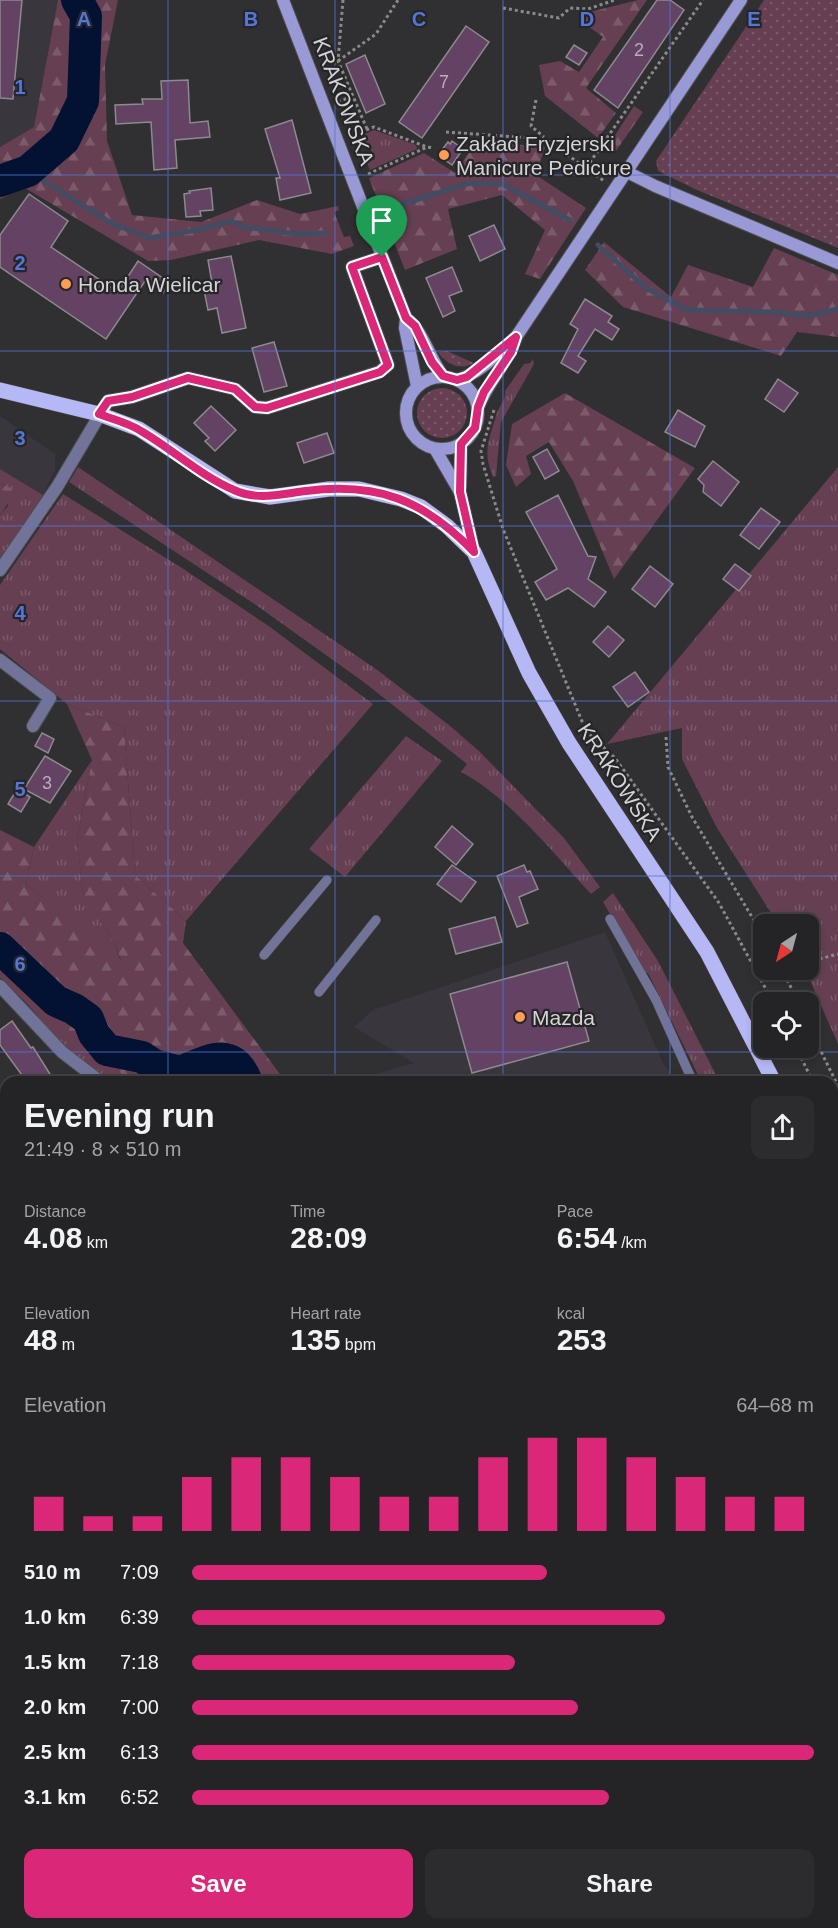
<!DOCTYPE html>
<meta charset="utf-8">
<style>
body{margin:0;font-family:Helvetica,sans-serif;background:#2c2b2d;color:#f1f3f6;height:100vh;display:flex;flex-direction:column;font-size:22px;white-space:nowrap}
*{box-sizing:border-box;margin:0}
p{font-size:20px;color:#a3a4a7}
.icon{flex:none;width:33px;height:33px;fill:none;stroke:currentColor;stroke-width:2;stroke-linecap:round;stroke-linejoin:round}
.map{position:relative;flex:1;overflow:hidden}
.panel{position:absolute;left:0px;top:1076px;width:838px;height:854px;display:flex;flex-direction:column;background:#242325;border-radius:18px 18px 0 0;box-shadow:0 3px 9px #0003,0 0 0 2px #414042}
.panel>*{flex:none}
.needle{width:39px;rotate:216deg}
.fabs{position:absolute;left:753px;top:914px;display:grid;gap:12px}
.fabs a{display:grid;place-items:center;width:66px;height:66px;border-radius:12px;background:#242325;box-shadow:0 3px 9px #0003,0 0 0 2px #414042;font-size:30px}
.pin{position:absolute;display:grid;place-items:center;width:51px;height:51px;color:#fff;margin:-62px -26px;border-radius:50% 50% 50% 0;rotate:-45deg;box-shadow:0 0 6px #0007}
.pin .icon{rotate:45deg}
.round{display:grid;place-items:center;flex:none;width:63px;height:63px;border-radius:12px;background:#2c2b2d}
.head{display:flex;align-items:center;justify-content:space-between;height:102px;padding:0 24px}
h1{font-size:33px;font-weight:700;line-height:45px}
.figures{display:grid;grid-template-columns:repeat(3,1fr);gap:9px;height:102px;padding:6px 24px}
.figures div{display:grid;align-content:center}
.figures b{font-size:30px;font-weight:700}
.figures small{font-size:16px;font-weight:400}
.figures p{font-size:16px}
.chart{height:168px;padding:12px 24px}
.chart p{display:flex;justify-content:space-between}
.chart svg{width:100%;height:108px;margin-top:6px;stroke:#db2777;stroke-width:6}
.primary-button{display:flex;gap:12px;margin-top:auto;padding:12px 24px}
.primary-button a{flex:1;height:69px;border-radius:12px;background:#db2777;color:#fff;font-size:24px;font-weight:700;line-height:69px;text-align:center}
.primary-button a+a{background:#2c2b2d;color:#f1f3f6}
ul{padding:0 24px;list-style:none;font-size:20px}
li{display:grid;grid-template-columns:96px 72px 1fr;align-items:center;height:45px}
li i{height:15px;border-radius:8px;background:#db2777}
.map>svg:first-child{display:block}
.built{fill:#39363e}
.grass{fill:url(#grass-tufts)}
.forest{fill:url(#forest-firs)}
.garden{fill:url(#garden-dots)}
.pitch{fill:#663f52}
.lines{fill:none;stroke-linecap:round;stroke-linejoin:round}
.stream{stroke:#424c63;stroke-width:5}
.river{stroke:#031232;stroke-width:32}
.building{fill:#634263;stroke:#8c8a8c;stroke-width:1.5}
.lane-casing{stroke:#4e4d4f;stroke-width:10}
.street-casing{stroke:#4e4d4f;stroke-width:14}
.secondary-casing{stroke:#4e4d4f;stroke-width:14}
.primary-casing{stroke:#4e4d4f;stroke-width:16}
.path{stroke:#8a898b;stroke-width:3;stroke-dasharray:3 3;stroke-linecap:butt}
.lane{stroke:#727399;stroke-width:9}
.street{stroke:#727399;stroke-width:12}
.secondary{stroke:#9899d5;stroke-width:12}
.primary{stroke:#b6b8f6;stroke-width:15}
.rail-casing{stroke:#868587;stroke-width:7}
.rail{stroke:#262527;stroke-width:4.5;stroke-dasharray:14;stroke-linecap:butt}
.route-casing{stroke:#fff;stroke-width:12}
.route{stroke:#db2777;stroke-width:8}
.grid{fill:none;stroke:#5476d7;stroke-width:1.5;stroke-opacity:0.55}
.poi-dot{fill:#fd9d55;stroke:#262527;stroke-width:2}
.labels{text-anchor:middle;dominant-baseline:central;stroke-width:4.5;stroke-linejoin:round;paint-order:stroke}
.number-label{font-size:18px;fill:#b8afb8}
.street-label{font-size:21px;fill:#d4d3d5;stroke:#262527}
.poi-label{font-size:21px;fill:#d4d3d5;stroke:#262527;text-anchor:start}
.grid-label{font-size:20px;text-anchor:middle;font-weight:bold;fill:#5476d7;stroke:#262527;stroke-width:4.5;stroke-linejoin:round;paint-order:stroke}
</style>
<div class="map">
<svg width="838" height="1928" viewBox="0 0 838 1928">
<defs>
<pattern id="grass-tufts" width="24" height="20" patternUnits="userSpaceOnUse" patternTransform="scale(1.5)"><rect width="24" height="20" fill="#663f52"/><path d="M3 7l-1-3M5 7V3M7 7l1-3M15 17l-1-3M17 17v-4M19 17l1-3" fill="none" stroke="#7b5a6a"/></pattern>
<pattern id="forest-firs" width="22" height="20" patternUnits="userSpaceOnUse" patternTransform="scale(1.5)"><rect width="22" height="20" fill="#663f52"/><path d="M5 1l3.5 6h-7zM16 11l3.5 6h-7z" fill="#7b5a6a"/></pattern>
<pattern id="garden-dots" width="8" height="8" patternUnits="userSpaceOnUse" patternTransform="scale(1.5)"><rect width="8" height="8" fill="#663f52"/><path d="M2 2h.1M6 6h.1" fill="none" stroke="#7b5a6a" stroke-width="1.8" stroke-linecap="round"/></pattern>
</defs>
<rect width="100%" height="100%" fill="#302f31"/>
<!-- built -->
<g class="built">
<path d="M0 0H58L34 127 0 147Z"/>
<path d="M0 416 55 454V470L43 495 0 469Z"/>
<path d="M605 932 663 1063 676 1081H359L368 1076 414 1063 354 1027 373 1010Z"/>
<path d="M838 1630V1733L832 1719 833 1632Z"/>
<path d="M838 1902V1928H769L764 1923H832L833 1903Z"/>
</g>
<!-- grass -->
<g class="grass">
<path d="M374 130 416 145 417 149 370 170 367 163 375 159 368 143 361 145 358 137Z"/>
<path d="M533 359 534 364 501 422 496 476 493 477C482 450 489 440 497 413 500 405 506 400 505 391L524 364 530 363Z"/>
<path d="M78 467 376 669 449 725 480 752 564 838 600 887 591 894C553 853 510 798 461 772L467 764 365 683 256 605 69 482Z"/>
<path d="M838 467V1044L805 969H808V924H778L717 828 682 759V728L607 744Z"/>
<path d="M0 469 43 495 0 563V515L8 506 9 487 0 483Z"/>
<path d="M63 494 182 568 270 627 373 704 186 921 135 875 124 727 67 704 0 649V585Z"/>
<path d="M406 736 442 761 345 877 309 849Z"/>
<path d="M92 760 77 840 83 895 114 942 121 962 26 884 34 847Z"/>
<path d="M613 893 658 961 719 1081H701L648 973H645L603 902Z"/>
<path d="M0 973 16 977 127 1078 124 1081C84 1081 54 1035 31 1008 21 997 10 988 0 978Z"/>
<path d="M838 1515V1630L833 1632 832 1517Z"/>
<path d="M0 1551 6 1561V1609L0 1599Z"/>
<path d="M0 1628 6 1638V1693L0 1685Z"/>
<path d="M832 1719 838 1733V1819L833 1815Z"/>
<path d="M62 1923H173L177 1928H56Z"/>
<path d="M557 1923H600L604 1928H549Z"/>
</g>
<!-- forest -->
<g class="forest">
<path d="M58 0H118L105 65 107 141 132 215 201 222 257 200 300 214 338 206 339 210 334 212 344 237 350 236 354 246 332 254 259 240 171 260 148 261 25 188 0 199V147L34 127Z"/>
<path d="M638 0H647L586 88 616 113 598 138 545 96 539 65 560 61 579 72 603 37 581 21 586 13Z"/>
<path d="M634 106 643 112 616 151 608 146Z"/>
<path d="M477 141 545 147 536 175 586 208 540 279 525 274 545 230 502 195 448 209 457 249 405 270 369 178 424 153 455 173Z"/>
<path d="M604 242 671 297 688 265 753 287 774 248 838 275V337L797 332 781 356 623 307 585 270Z"/>
<path d="M565 393 695 468 614 579 573 481 549 442 526 456 531 474 516 487 506 465 512 424Z"/>
<path d="M0 483 9 487 15 494 0 515Z"/>
<path d="M67 704 124 727 135 875 186 921 183 943 285 1081H124L126 1078 81 1036 75 1037 16 977 0 973V830L34 847 26 884 121 960 114 942 83 896 77 840 92 760Z"/>
<path d="M0 1712 6 1720V1923H62L56 1928H0Z"/>
<path d="M600 1923H739L742 1928H603Z"/>
</g>
<!-- garden -->
<g class="garden">
<path d="M764 0H838V248L697 190 658 171 656 161Z"/>
<path d="M447 351 474 363C460 371 447 365 438 352Z"/>
<circle cx="442" cy="413" r="25"/>
<path d="M833 1842 838 1856V1892L833 1893Z"/>
</g>
<!-- pitch -->
<path class="pitch" d="M3 1316 6 1319V1510L0 1514V1318Z"/>
<g class="lines">
<!-- stream -->
<g class="stream">
<path d="M28 171 113 224 149 238 197 230 231 221 245 227 298 234 326 233"/>
<path d="M396 206 470 183 502 184 570 220"/>
<path d="M598 245 646 288 687 310 776 312 807 316 838 309"/>
<path d="M201 1923 205 1928"/>
</g>
<!-- river -->
<g class="river">
<path d="M0 181 28 171 64 140 83 101 86 16 77 0"/>
<path d="M0 948 56 1001 74 1009 88 1019 94 1034 107 1050 142 1057 154 1065 180 1072C208 1061 232 1044 247 1082"/>
<path d="M676 1923 678 1928"/>
</g>
</g>
<!-- building -->
<g class="building">
<path d="M0 0H22L13 99 0 98Z"/>
<path d="M657 0H670L684 10 618 108 594 90Z"/>
<path d="M466 26 489 42 422 138 399 122Z"/>
<path d="M574 45 587 53 579 65 566 57Z"/>
<path d="M365 55 385 104 366 113 346 64Z"/>
<path d="M188 80 190 123 208 121 210 137 175 140 177 168 154 170 151 122 116 124 115 105 143 104 142 99H162L161 81Z"/>
<path d="M292 120 311 193 280 200 276 178H280L265 129Z"/>
<path d="M452 141 463 149 452 165 438 155 448 142 450 144Z"/>
<path d="M211 188 213 210 200 211 201 216 186 217 184 194 190 193 189 191Z"/>
<path d="M29 194 68 221 51 247 118 292 138 261 170 283 163 293 145 281 106 339 0 267V235Z"/>
<path d="M494 225 505 249 480 261 469 236Z"/>
<path d="M231 256 246 328 222 333 217 308 208 310 203 285 212 283 208 260Z"/>
<path d="M452 267 462 291 449 296 455 311 443 317 426 278Z"/>
<path d="M585 299 612 316 608 322 619 329 612 340 595 329 578 356 586 361 578 373 561 363 578 329 570 324Z"/>
<path d="M274 342 287 386 264 392 252 348Z"/>
<path d="M778 379 798 393 784 412 765 399Z"/>
<path d="M211 406 236 430 215 451 205 441 209 438 194 423Z"/>
<path d="M678 410 705 426 695 447 665 432Z"/>
<path d="M327 433 334 453 304 463 297 443Z"/>
<path d="M547 449 559 471 545 479 533 457Z"/>
<path d="M713 461 739 482 721 506 703 492 704 485 698 479Z"/>
<path d="M558 495 588 556 596 557 588 579 606 592 594 607 568 588 546 600 535 582 557 569 526 512Z"/>
<path d="M761 508 780 522 759 549 740 535Z"/>
<path d="M735 564 751 576 739 591 723 579Z"/>
<path d="M650 566 673 584 655 607 632 589Z"/>
<path d="M608 626 624 640 609 657 593 642Z"/>
<path d="M635 672 649 692 628 707 613 687Z"/>
<path d="M42 733 54 739 48 753 35 746Z"/>
<path d="M45 756 71 771 50 803 24 789Z"/>
<path d="M17 789 30 797 21 812 8 804Z"/>
<path d="M452 826 473 844 456 865 435 847Z"/>
<path d="M452 865 476 882 461 902 437 884Z"/>
<path d="M524 865 527 872 530 871 538 889 519 897 528 923 517 927 497 876Z"/>
<path d="M495 917 502 942 456 954 449 929Z"/>
<path d="M567 962 589 1041 472 1073 450 994Z"/>
<path d="M12 1021 31 1048 33 1047 55 1082H27L0 1045V1030Z"/>
</g>
<g class="lines">
<!-- lane casing -->
<g class="lane-casing">
<g id="lane">
<path d="M610 919 656 1000 693 1082"/>
<path d="M264 955 327 880"/>
<path d="M319 992 376 920"/>
<path d="M832 1240 838 1238"/>
<path d="M832 1370 838 1380"/>
<path d="M835 1923 834 1914 838 1913"/>
</g>
</g>
<!-- street casing -->
<g class="street-casing">
<g id="street">
<path d="M0 570 57 487 108 401 132 397 188 378 235 389 255 407 267 408 379 372 388 365 352 267 382 257"/>
<path d="M0 660 50 698 33 726"/>
<path d="M0 986 62 1052 101 1082"/>
<path d="M0 1696 6 1704"/>
<path d="M177 1923 182 1928"/>
</g>
</g>
<!-- secondary casing -->
<g class="secondary-casing">
<g id="secondary">
<path d="M283 0 406 318 405 328 417 386"/>
<path d="M627 172 655 186 838 263"/>
<path d="M406 318C424 332 429 358 443 376"/>
<circle cx="442" cy="413" r="36"/>
<path d="M457 380C480 374 499 352 516 337L741 0"/>
<path d="M478 407C488 382 507 363 516 338"/>
<path d="M461 444 460 492 474 552"/>
<path d="M435 449 460 492"/>
<path d="M832 1541 838 1539"/>
<path d="M832 1788 838 1799"/>
</g>
</g>
<!-- primary casing -->
<g class="primary-casing">
<g id="primary">
<path d="M0 390 99 414 139 429 235 491 270 497 329 489H359L401 499 421 507 447 526 474 552 529 673 569 743 707 952 774 1082"/>
<path d="M832 1203 838 1214"/>
<path d="M832 1286 838 1297"/>
</g>
</g>
<!-- path -->
<g class="path">
<path d="M343 0 338 61 367 129"/>
<path d="M503 8 559 18 570 8 588 9 615 0"/>
<path d="M338 61 376 34 398 0"/>
<path d="M536 100 531 126 544 137"/>
<path d="M338 102 353 96"/>
<path d="M446 132 545 139 586 168 703 0"/>
<path d="M355 134 374 127 427 147"/>
<path d="M586 168 604 181"/>
<path d="M368 174 427 147 434 148"/>
<path d="M494 410 481 451 483 464 503 529 586 731 615 758 719 903 773 1002"/>
<path d="M666 737 668 767 692 817 764 937"/>
<path d="M808 962 838 954"/>
<path d="M782 969 798 1002"/>
<path d="M808 1025 838 1086"/>
<path d="M796 1047 813 1082"/>
<path d="M832 1122 838 1133"/>
<path d="M832 1762 837 1775"/>
<path d="M106 1923V1928"/>
</g>
<!-- lane -->
<use href="#lane" class="lane"/>
<!-- street -->
<use href="#street" class="street"/>
<!-- secondary -->
<use href="#secondary" class="secondary"/>
<!-- primary -->
<use href="#primary" class="primary"/>
<!-- rail casing -->
<g class="rail-casing">
<g id="rail">
<path d="M0 1611 6 1621"/>
<path d="M235 1923 239 1928"/>
</g>
</g>
<!-- rail -->
<use href="#rail" class="rail"/>
</g>
<g class="lines">
<!-- route casing -->
<g class="route-casing">
<path id="route" d="M382 257 406 318 415 326 432 362 443 376 457 380 467 377 516 337 511 352 484 392 478 407 475 428 461 444 460 492 474 552C424 500 378 482 306 491 281 494 258 501 234 490 201 476 172 449 141 431 129 423 112 419 99 414L108 401 132 397 188 378 235 389 255 407 267 408 380 372 388 365 352 267Z"/>
</g>
<!-- route -->
<use href="#route" class="route"/>
</g>
<!-- grid -->
<path class="grid" d="M168 0V1082M335 0V1082M503 0V1082M670 0V1082M0 175H838M0 351H838M0 526H838M0 701H838M0 876H838M0 1052H838M0 1227H6M832 1227H838M0 1402H6M832 1402H838M0 1577H6M832 1577H838M0 1753H6M832 1753H838M168 1923V1928M335 1923V1928M503 1923V1928M670 1923V1928"/>
<!-- markers -->
<g class="poi-dot">
<circle cx="444" cy="155" r="6"/>
<circle cx="66" cy="284" r="6"/>
<circle cx="520" cy="1017" r="6"/>
</g>
<g class="labels">
<!-- number labels -->
<g class="number-label">
<text x="639" y="50">2</text>
<text x="444" y="82">7</text>
<text x="47" y="783">3</text>
</g>
<!-- street labels -->
<g class="street-label">
<text transform="translate(344 101) rotate(69)">KRAKOWSKA</text>
<text transform="translate(620 782) rotate(57)">KRAKOWSKA</text>
</g>
<!-- poi labels -->
<g class="poi-label">
<text x="456" y="143">Zakład Fryzjerski<tspan x="456" dy="24">Manicure Pedicure</tspan></text>
<text x="78" y="284">Honda Wielicar</text>
<text x="532" y="1017">Mazda</text>
</g>
</g>
<g class="grid-label">
<text x="84" y="26">A</text>
<text x="251" y="26">B</text>
<text x="419" y="26">C</text>
<text x="587" y="26">D</text>
<text x="754" y="26">E</text>
<text x="20" y="94">1</text>
<text x="20" y="270">2</text>
<text x="20" y="445">3</text>
<text x="20" y="620">4</text>
<text x="20" y="796">5</text>
<text x="20" y="971">6</text>
</g>
</svg>
<div class="fabs">
<a><svg class="needle" viewBox="-14 -14 28 28"><path d="M0-13l5 13h-10z" fill="#e53935"/><path d="M0 13l5-13h-10z" fill="#a3a4a7"/></svg></a>
<a><svg class="icon" aria-label="locate" viewBox="0 0 24 24"><circle cx="12" cy="12" r="6"/><path d="M12 2v4M12 18v4M2 12h4M18 12h4"/></svg></a>
</div>
<div class="pin" style="left:382px;top:257px;background:#1e9e55"><svg class="icon" aria-label="arrive" viewBox="0 0 24 24"><path d="M6 21V4h12l-3 4 3 4H6"/></svg></div>
<section class="panel">
<div class="head"><div><h1>Evening run</h1><p>21:49 · 8 × 510 m</p></div><a class="round"><svg class="icon" aria-label="share" viewBox="0 0 24 24"><path d="M12 15V3M7 8l5-5 5 5M5 13v7h14v-7"/></svg></a></div>
<div class="figures">
<div><p>Distance</p><b>4.08<small> km</small></b></div>
<div><p>Time</p><b>28:09</b></div>
<div><p>Pace</p><b>6:54<small> /km</small></b></div>
</div>
<div class="figures">
<div><p>Elevation</p><b>48<small> m</small></b></div>
<div><p>Heart rate</p><b>135<small> bpm</small></b></div>
<div><p>kcal</p><b>253</b></div>
</div>
<div class="chart"><p><span>Elevation</span>64–68 m</p>
<svg viewBox="0 0 160 44" preserveAspectRatio="none"><path d="M5 44V30M15 44V38M25 44V38M35 44V22M45 44V14M55 44V14M65 44V22M75 44V30M85 44V30M95 44V14M105 44V6M115 44V6M125 44V14M135 44V22M145 44V30M155 44V30"/></svg>
</div>
<ul>
<li><b>510 m</b>7:09<i style="width:57%"></i></li>
<li><b>1.0 km</b>6:39<i style="width:76%"></i></li>
<li><b>1.5 km</b>7:18<i style="width:52%"></i></li>
<li><b>2.0 km</b>7:00<i style="width:62%"></i></li>
<li><b>2.5 km</b>6:13<i style="width:100%"></i></li>
<li><b>3.1 km</b>6:52<i style="width:67%"></i></li>
</ul>
<div class="primary-button"><a>Save</a><a>Share</a></div>
</section>
</div>
